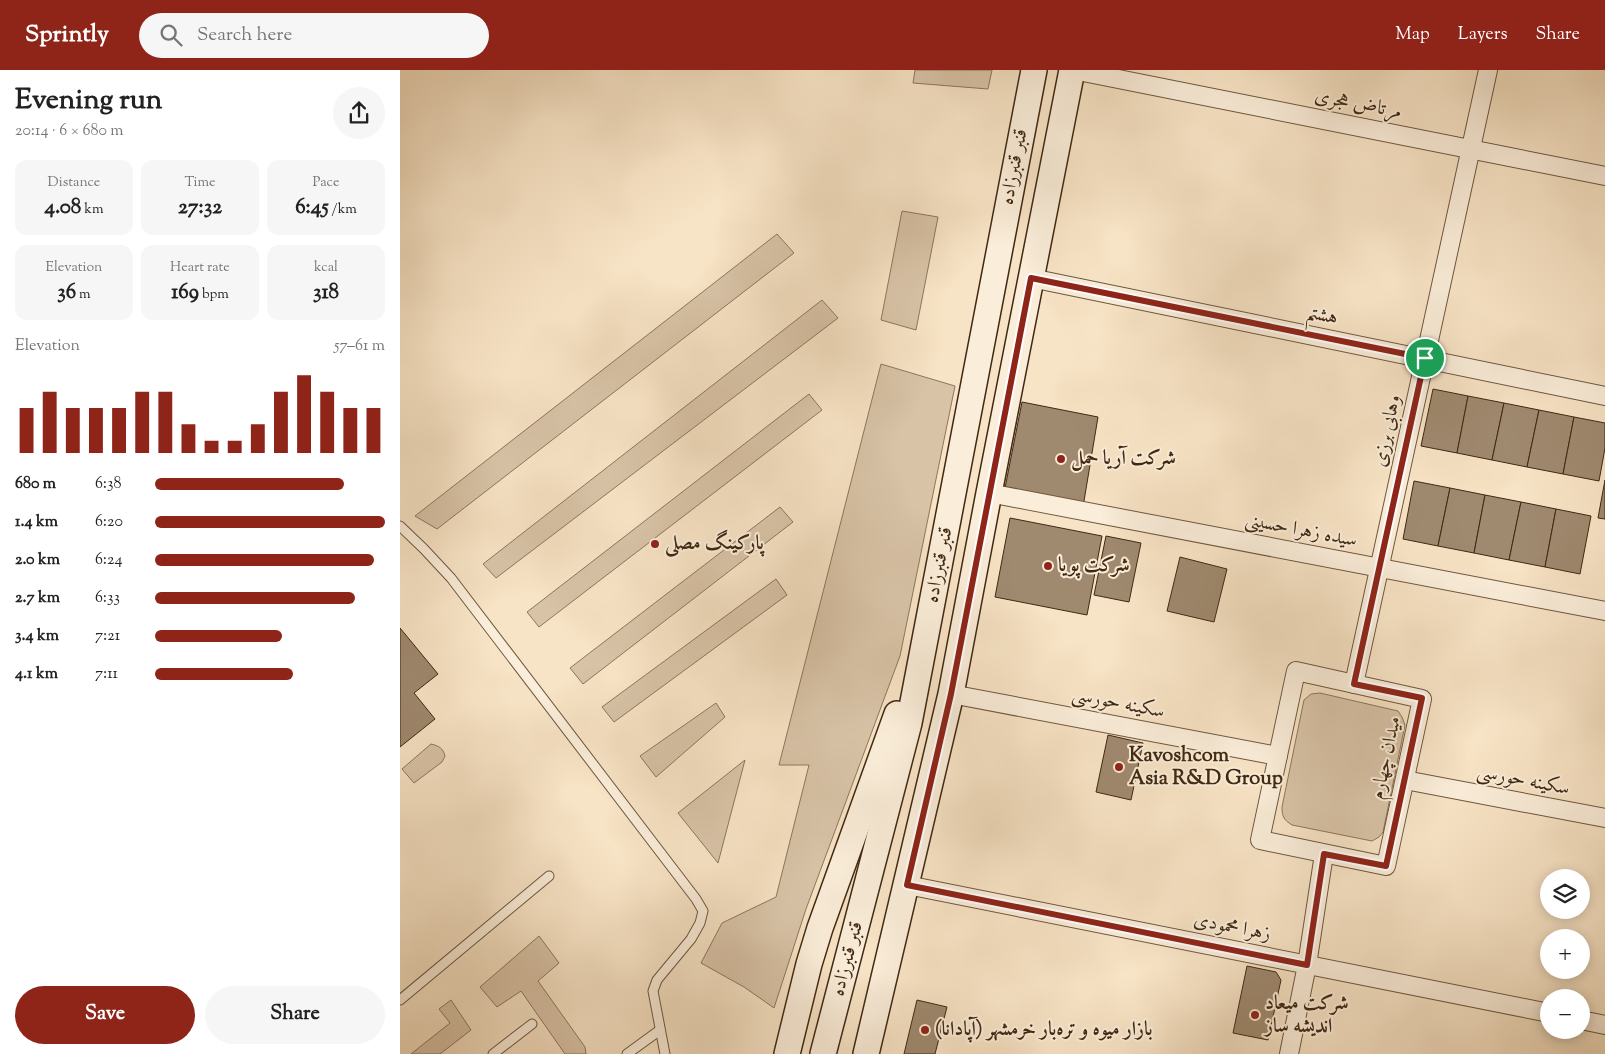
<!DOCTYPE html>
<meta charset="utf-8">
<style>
body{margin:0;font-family:"Sorts Mill Goudy",Amiri,serif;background:#f6f6f6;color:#222;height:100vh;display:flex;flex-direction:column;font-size:19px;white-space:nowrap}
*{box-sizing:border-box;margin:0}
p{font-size:16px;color:#767676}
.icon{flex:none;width:28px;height:28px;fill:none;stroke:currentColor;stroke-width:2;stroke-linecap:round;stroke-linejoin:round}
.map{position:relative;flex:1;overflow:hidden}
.drawer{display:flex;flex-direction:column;background:#fff;width:400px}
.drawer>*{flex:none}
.buttons{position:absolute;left:1140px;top:799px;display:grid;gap:10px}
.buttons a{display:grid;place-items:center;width:50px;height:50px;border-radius:50%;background:#fff;box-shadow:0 2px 12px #0003;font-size:25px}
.pin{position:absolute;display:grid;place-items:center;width:42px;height:42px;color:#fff;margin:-21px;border:2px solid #fff;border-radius:50%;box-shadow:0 1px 5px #0007}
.round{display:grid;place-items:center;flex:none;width:52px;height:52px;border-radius:26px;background:#f6f6f6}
.summary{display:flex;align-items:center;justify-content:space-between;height:85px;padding:0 15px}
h1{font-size:28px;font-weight:800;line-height:38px}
.figures{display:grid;grid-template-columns:repeat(3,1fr);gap:8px;height:85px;padding:5px 15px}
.figures div{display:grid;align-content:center;border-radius:12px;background:#f6f6f6;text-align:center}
.figures b{font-size:21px;font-weight:800}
.figures small{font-size:14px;font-weight:400}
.figures p{font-size:14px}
.chart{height:140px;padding:10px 15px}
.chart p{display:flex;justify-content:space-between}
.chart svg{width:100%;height:90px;margin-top:5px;stroke:#8f2418;stroke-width:6}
.cta{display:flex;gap:10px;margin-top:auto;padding:10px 15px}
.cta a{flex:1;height:58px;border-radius:30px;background:#8f2418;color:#fff;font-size:20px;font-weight:800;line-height:58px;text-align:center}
.cta a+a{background:#f6f6f6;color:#222}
ul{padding:0 15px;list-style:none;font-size:16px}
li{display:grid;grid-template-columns:80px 60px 1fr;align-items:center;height:38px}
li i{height:12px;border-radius:6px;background:#8f2418}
header{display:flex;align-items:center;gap:30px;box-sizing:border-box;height:70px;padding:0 25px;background:#8f2418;color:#fff}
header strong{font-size:24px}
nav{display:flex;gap:28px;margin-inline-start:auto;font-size:18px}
.search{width:350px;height:45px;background:#f6f6f6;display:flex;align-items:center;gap:12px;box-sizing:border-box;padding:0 18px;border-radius:28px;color:#767676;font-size:19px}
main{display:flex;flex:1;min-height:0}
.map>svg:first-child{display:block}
.green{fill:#d8c3a7;stroke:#8c765c}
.building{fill:#9f896f;stroke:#402812}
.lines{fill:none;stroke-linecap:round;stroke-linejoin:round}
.service-casing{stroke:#6e573f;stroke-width:11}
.minor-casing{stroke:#6e573f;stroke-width:20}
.secondary-casing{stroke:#402812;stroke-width:28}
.service{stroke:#faedd9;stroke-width:9}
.minor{stroke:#faedd9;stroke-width:18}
.secondary{stroke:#faedd9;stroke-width:25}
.route-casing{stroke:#fff;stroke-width:10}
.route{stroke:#8f2418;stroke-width:6}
.poi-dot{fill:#8f2418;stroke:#faedd9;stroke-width:2}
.labels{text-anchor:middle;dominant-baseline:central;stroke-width:4;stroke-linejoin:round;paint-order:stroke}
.street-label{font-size:20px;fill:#402812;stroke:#faedd9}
.poi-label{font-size:20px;font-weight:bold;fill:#402812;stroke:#faedd9;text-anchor:start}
</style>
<header>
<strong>Sprintly</strong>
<div class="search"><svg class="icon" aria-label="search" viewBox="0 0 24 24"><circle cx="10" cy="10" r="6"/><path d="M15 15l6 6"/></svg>Search here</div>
<nav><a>Map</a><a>Layers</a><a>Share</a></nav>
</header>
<main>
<section class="drawer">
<div class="summary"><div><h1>Evening run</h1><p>20:14 · 6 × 680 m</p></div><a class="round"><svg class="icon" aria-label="share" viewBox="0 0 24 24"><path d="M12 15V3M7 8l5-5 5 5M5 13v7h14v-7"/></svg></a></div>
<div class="figures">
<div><p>Distance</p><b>4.08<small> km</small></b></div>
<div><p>Time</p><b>27:32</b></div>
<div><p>Pace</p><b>6:45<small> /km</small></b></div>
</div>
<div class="figures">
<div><p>Elevation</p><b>36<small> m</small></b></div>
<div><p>Heart rate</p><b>169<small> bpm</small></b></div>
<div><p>kcal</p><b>318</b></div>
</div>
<div class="chart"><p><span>Elevation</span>57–61 m</p>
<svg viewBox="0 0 160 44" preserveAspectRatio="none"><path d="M5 44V22M15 44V14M25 44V22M35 44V22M45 44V22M55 44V14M65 44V14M75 44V30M85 44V38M95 44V38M105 44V30M115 44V14M125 44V6M135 44V14M145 44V22M155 44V22"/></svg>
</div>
<ul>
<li><b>680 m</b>6:38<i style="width:82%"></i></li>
<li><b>1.4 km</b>6:20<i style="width:100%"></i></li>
<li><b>2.0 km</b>6:24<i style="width:95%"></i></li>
<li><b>2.7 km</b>6:33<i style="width:87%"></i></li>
<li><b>3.4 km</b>7:21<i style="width:55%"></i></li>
<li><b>4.1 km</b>7:11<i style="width:60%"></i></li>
</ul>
<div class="cta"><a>Save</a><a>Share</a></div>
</section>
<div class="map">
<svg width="1205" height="984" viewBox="0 0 1205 984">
<rect width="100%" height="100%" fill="#f7e3c5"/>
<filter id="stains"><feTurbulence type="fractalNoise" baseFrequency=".004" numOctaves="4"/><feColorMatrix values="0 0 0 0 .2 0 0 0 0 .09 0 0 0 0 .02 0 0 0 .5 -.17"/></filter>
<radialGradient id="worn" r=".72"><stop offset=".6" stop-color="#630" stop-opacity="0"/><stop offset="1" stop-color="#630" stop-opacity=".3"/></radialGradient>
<!-- green -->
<g class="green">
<path d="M515 0H592L588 19 513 13Z"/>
<path d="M502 141 538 147 516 260 481 250Z"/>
<path d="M377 164 394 183 37 459 15 446Z"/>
<path d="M422 230 438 248 96 508 83 494Z"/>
<path d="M481 294 555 316 500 586 406 839 374 938 344 917 301 893 322 853 376 827 409 695H379Z"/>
<path d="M409 324 422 340 139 557 127 542Z"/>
<path d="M380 437 393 452 183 614 170 598Z"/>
<path d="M376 509 387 525 214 652 202 637Z"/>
<path d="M920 623 998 641 1002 647 1005 655 983 762 979 767 972 771 892 755C884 750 882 747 882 737L904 630 911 624Z"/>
<path d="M316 633 325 647 256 707 240 686Z"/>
<path d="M31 674C39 676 43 678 45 686L42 692 14 713 2 699Z"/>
<path d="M345 690 318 793 278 743Z"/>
<path d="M139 866 159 893 138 911 185 977 186 984H165L121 921 97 937 80 917Z"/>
<path d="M51 930 71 960 40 984H11L50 953 39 939Z"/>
</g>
<!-- building -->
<g class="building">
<path d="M1033 319 1068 326 1057 383 1021 376Z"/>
<path d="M1068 326 1104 333 1092 390 1057 383Z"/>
<path d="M622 332 698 347 683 437 604 423Z"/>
<path d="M1104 333 1139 340 1127 397 1092 390Z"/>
<path d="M1139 340 1174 347 1163 404 1127 397Z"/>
<path d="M1174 347 1205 353V378L1199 411 1163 404Z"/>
<path d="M1205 410V449L1198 448Z"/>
<path d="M1014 411 1050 418 1038 476 1003 469Z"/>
<path d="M1050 418 1085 425 1074 483 1038 476Z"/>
<path d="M1085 425 1121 432 1109 490 1074 483Z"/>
<path d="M1121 432 1156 439 1145 497 1109 490Z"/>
<path d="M1156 439 1191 446 1180 504 1145 497Z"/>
<path d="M610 448 702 466 687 545 595 527Z"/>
<path d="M706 466 741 473 729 532 694 525Z"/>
<path d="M780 487 827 499 814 552 767 541Z"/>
<path d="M0 558 38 604 14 623 35 649 0 677Z"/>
<path d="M708 665 743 673 731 730 696 722Z"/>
<path d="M847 896 876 902 881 910 868 970 833 963Z"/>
<path d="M517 930 547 937 535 984H504Z"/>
</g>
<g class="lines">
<!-- service casing -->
<g class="service-casing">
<g id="service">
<path d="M0 456 24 479 51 508 296 829 303 841 300 853 291 869 257 910 253 921 265 984"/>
<path d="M0 930 149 806"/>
<path d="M93 984 132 954"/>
<path d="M227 984 260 960"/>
</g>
</g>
<!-- minor casing -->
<g class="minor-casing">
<g id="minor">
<path d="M673 0 1205 106"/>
<path d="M631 208 1205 326"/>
<path d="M589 423 1205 541"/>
<path d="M896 601 1022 629 986 796 860 770Z"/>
<path d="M954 614 1088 0"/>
<path d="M551 624 878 686"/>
<path d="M1005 710 1205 748"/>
<path d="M507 815 1149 943"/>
<path d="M1181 950 1205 955"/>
<path d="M889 984 907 895 924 784"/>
</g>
</g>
<!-- secondary casing -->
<g class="secondary-casing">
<g id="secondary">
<path d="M387 984 409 894 420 858 497 644"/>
<path d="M423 984 509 653 634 0"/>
<path d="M466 984 551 624 589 423 672 0"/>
</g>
</g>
<!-- service -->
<use href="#service" class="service"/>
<!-- minor -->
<use href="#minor" class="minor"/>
<!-- secondary -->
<use href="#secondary" class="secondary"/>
</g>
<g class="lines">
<!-- route casing -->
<g class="route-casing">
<path id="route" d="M631 208 1025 288 954 614 1022 628 986 796 924 784 907 895 507 815 551 624Z"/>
</g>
<!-- route -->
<use href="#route" class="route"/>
</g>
<!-- markers -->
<g class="poi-dot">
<circle cx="661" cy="389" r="5"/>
<circle cx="255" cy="474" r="5"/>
<circle cx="648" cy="496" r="5"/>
<circle cx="719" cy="697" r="5"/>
<circle cx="855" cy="945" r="5"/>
<circle cx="525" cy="960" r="5"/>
</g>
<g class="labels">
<!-- street labels -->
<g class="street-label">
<text transform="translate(958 35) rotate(11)">مرتاض هجری</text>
<text transform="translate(615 97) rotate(-79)">قنبر قنبرزاده</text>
<text transform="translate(922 246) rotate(12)">هشتم</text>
<text transform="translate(988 361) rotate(-78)">وهابی برزی</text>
<text transform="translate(901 461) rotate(11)">سیده زهرا حسینی</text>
<text transform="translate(540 495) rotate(-79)">قنبر قنبرزاده</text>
<text transform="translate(718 634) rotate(11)">سکینه حورسی</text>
<text transform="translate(987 688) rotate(-78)">میدان چهارم</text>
<text transform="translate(1123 711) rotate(11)">سکینه حورسی</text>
<text transform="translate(832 858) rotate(11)">زهرا محمودی</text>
<text transform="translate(448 889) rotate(-75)">قنبر قنبرزاده</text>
</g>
<!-- poi labels -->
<g class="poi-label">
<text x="671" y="389">شرکت آریا حمل</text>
<text x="265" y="474">پارکینگ مصلی</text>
<text x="658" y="496">شرکت پویا</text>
<text x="729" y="686">Kavoshcom<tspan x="729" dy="23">Asia R&amp;D Group</tspan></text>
<text x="865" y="934">شرکت میعاد<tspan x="865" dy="23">اندیشه ساز</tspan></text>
<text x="535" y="960">بازار میوه و تره‌بار خرمشهر (آپادانا)</text>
</g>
</g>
<rect width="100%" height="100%" filter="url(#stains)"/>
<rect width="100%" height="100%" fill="url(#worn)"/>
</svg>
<div class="buttons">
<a><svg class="icon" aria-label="layers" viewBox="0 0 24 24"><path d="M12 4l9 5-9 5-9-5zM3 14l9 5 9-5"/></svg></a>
<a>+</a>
<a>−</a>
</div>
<div class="pin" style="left:1025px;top:288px;background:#1e9e55"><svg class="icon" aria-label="arrive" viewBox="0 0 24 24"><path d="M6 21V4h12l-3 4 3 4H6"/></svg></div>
</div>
</main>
